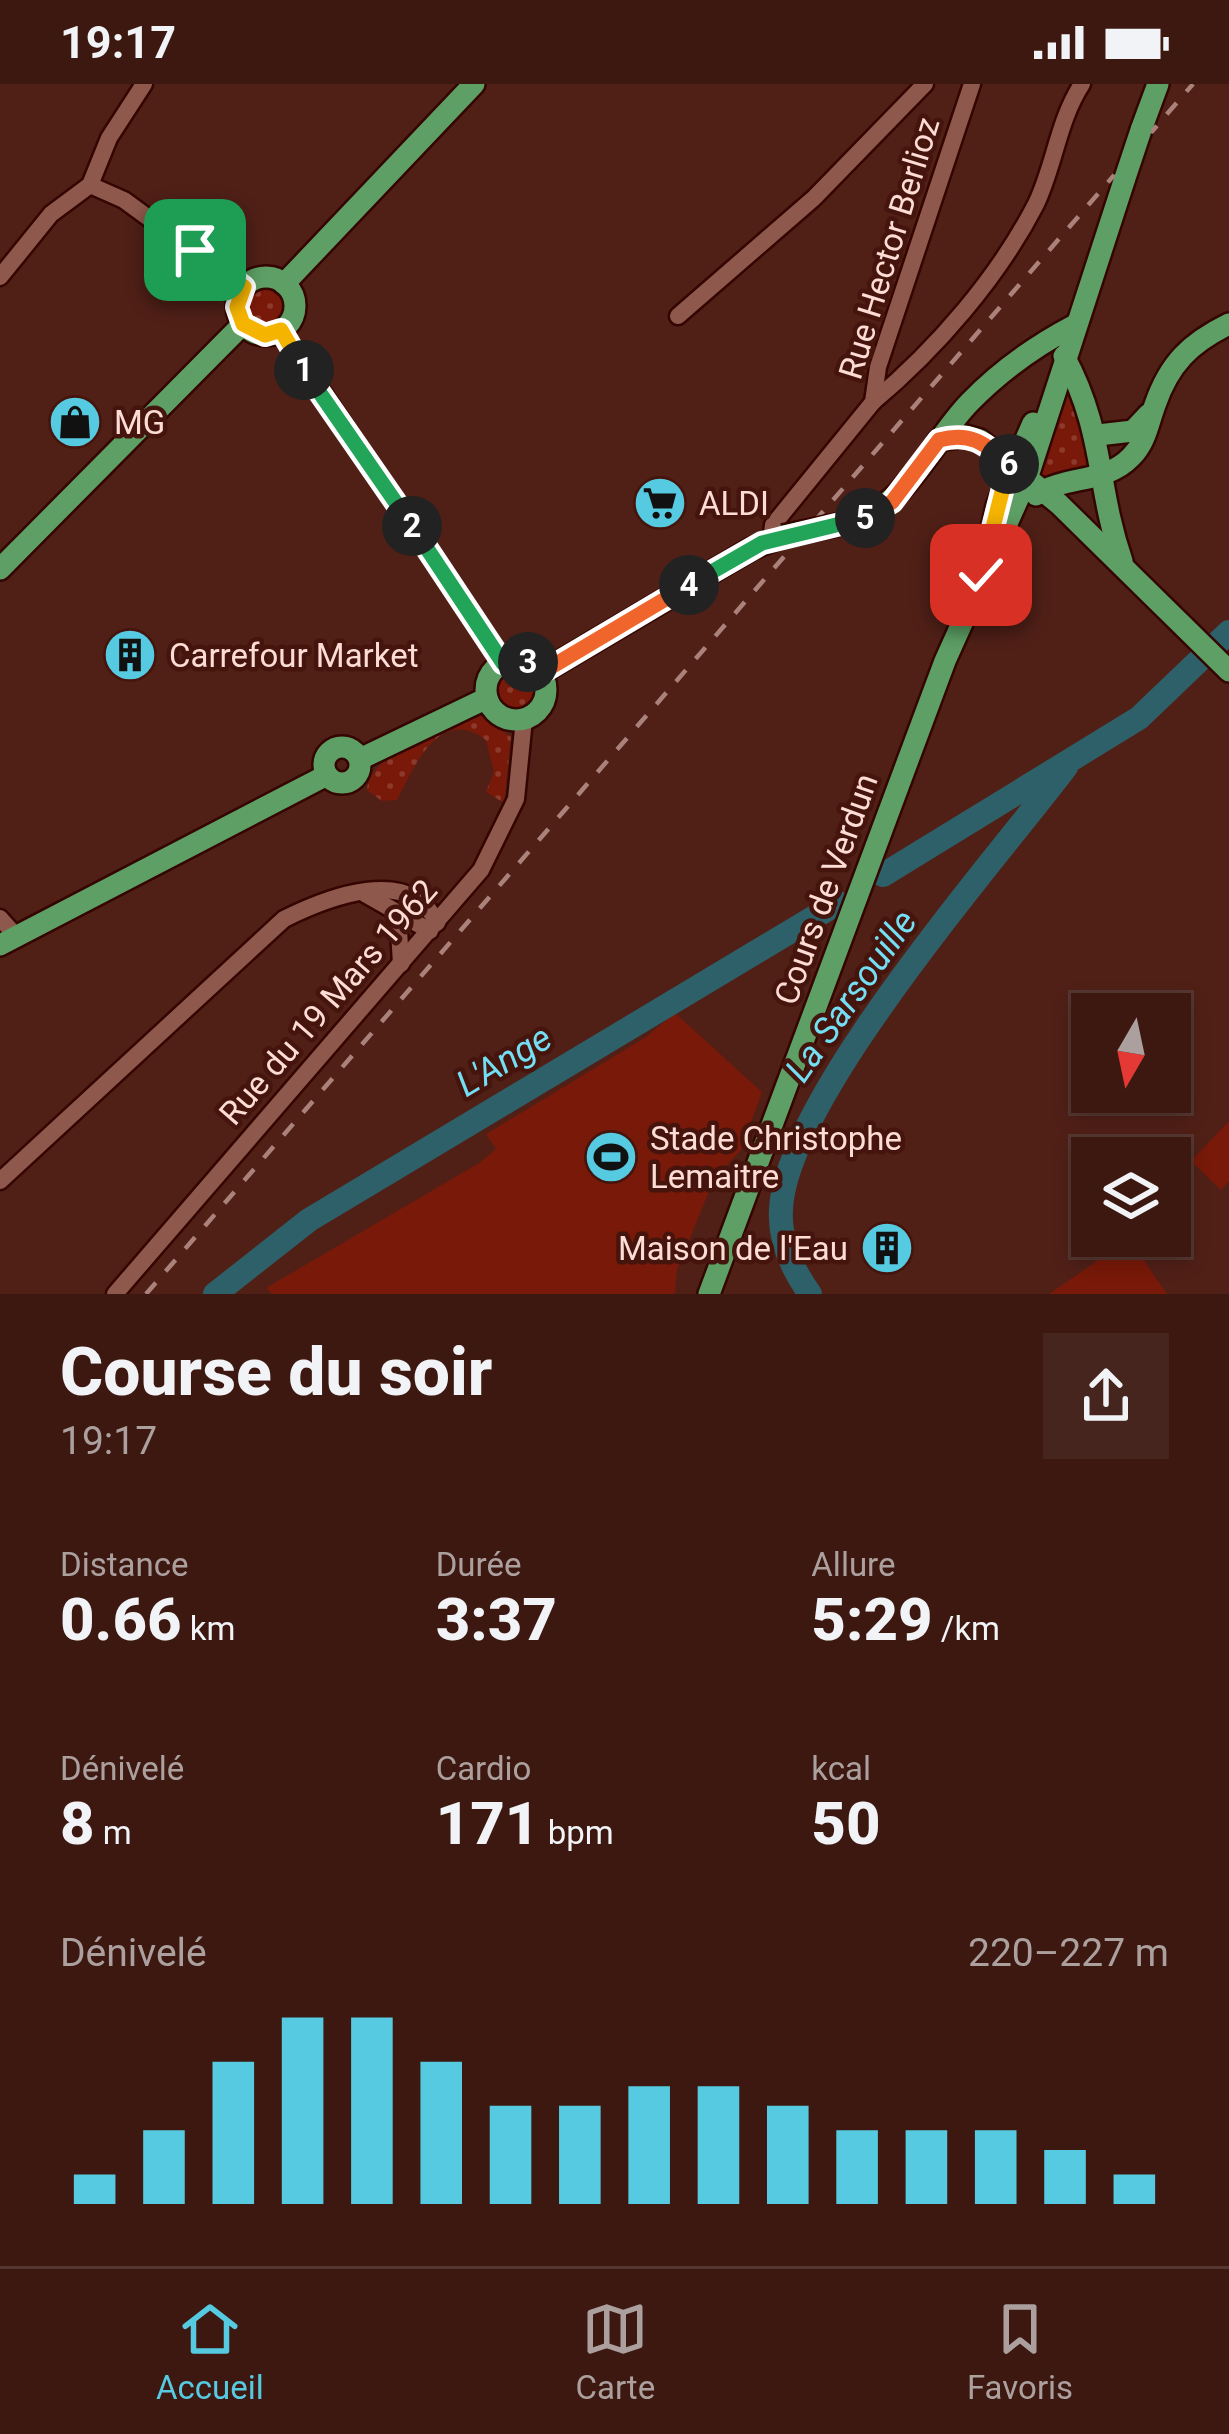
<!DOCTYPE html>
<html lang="fr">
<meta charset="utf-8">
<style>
body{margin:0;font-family:Roboto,sans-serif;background:#47251f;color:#f1f3f6;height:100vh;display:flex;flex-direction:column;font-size:45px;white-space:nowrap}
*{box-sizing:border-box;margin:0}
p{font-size:39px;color:#aca09f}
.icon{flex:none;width:66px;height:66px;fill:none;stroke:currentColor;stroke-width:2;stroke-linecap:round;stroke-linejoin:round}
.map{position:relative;height:1210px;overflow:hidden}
.drawer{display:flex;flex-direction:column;background:#3c1811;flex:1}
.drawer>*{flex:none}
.needle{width:78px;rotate:189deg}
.tools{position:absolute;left:1071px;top:909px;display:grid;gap:24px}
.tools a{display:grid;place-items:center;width:120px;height:120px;border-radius:0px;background:#3c1811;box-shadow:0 6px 18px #0003,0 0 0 3px #553731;font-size:60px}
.pin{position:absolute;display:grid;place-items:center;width:102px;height:102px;color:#fff;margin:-51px;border-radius:24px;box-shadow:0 6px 18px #0006}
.km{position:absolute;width:60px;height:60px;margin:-30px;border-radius:50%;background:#222;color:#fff;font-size:33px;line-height:60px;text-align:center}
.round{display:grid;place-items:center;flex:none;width:126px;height:126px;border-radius:0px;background:#47251f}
.head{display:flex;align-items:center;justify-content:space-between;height:204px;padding:0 60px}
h1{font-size:66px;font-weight:800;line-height:90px}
.stats{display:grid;grid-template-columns:repeat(3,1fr);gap:18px;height:204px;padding:12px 60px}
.stats div{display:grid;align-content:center}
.stats b{font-size:60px;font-weight:800}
.stats small{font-size:33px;font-weight:400}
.stats p{font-size:33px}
.chart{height:336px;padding:24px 60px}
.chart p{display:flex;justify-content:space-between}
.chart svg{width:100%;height:216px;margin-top:12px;stroke:#55cae0;stroke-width:6}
.status{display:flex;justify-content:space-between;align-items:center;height:84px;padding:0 60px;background:#3c1811;direction:ltr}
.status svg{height:33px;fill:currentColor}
.tab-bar{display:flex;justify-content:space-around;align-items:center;height:168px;border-top:3px solid #553731;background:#3c1811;font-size:33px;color:#aca09f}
.tab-bar a{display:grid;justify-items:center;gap:6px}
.tab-bar .current{color:#55cae0}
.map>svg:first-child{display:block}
.grass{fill:url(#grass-dots)}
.pitch{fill:#781909}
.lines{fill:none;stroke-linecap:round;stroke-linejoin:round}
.river{stroke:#2e606a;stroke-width:24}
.minor-casing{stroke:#340501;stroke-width:21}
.major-casing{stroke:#340501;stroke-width:26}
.minor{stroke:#8f584d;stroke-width:16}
.major{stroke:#5d9f65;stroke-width:21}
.rail{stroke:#ab827b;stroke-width:4.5;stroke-dasharray:15 15;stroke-linecap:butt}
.major-bridge-casing{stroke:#340501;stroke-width:26;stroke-linecap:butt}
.major-bridge{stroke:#5d9f65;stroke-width:21}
.split-1-casing{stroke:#fff;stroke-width:24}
.split-2-casing{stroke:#fff;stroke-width:24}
.split-3-casing{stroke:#fff;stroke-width:24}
.split-4-casing{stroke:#fff;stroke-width:24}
.split-5-casing{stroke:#fff;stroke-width:24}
.split-6-casing{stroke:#fff;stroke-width:24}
.split-7-casing{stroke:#fff;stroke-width:24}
.split-1{stroke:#f5b400;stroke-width:15}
.split-2{stroke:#22a559;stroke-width:15}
.split-3{stroke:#22a559;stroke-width:15}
.split-4{stroke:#f0652b;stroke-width:15}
.split-5{stroke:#22a559;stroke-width:15}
.split-6{stroke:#f0652b;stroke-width:15}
.split-7{stroke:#f5b400;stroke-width:15}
.labels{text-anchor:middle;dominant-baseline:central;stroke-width:9;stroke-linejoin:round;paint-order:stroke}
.street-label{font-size:33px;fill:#fddcd5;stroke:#45150d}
.poi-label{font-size:33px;fill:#fddcd5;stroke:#45150d;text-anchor:start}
.water-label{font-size:36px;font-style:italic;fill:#74dff4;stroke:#45150d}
</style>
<div class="status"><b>19:17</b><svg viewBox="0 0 49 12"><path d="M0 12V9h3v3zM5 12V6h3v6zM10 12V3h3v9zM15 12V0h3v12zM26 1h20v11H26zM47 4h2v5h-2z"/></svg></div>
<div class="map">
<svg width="1229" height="1210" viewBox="0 0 1229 1210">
<defs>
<pattern id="grass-dots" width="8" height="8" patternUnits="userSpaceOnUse" patternTransform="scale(3)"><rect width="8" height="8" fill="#781909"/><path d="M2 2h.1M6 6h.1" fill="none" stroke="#8c3a2c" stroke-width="1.8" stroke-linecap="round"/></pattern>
</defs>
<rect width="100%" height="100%" fill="#502017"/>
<!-- grass -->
<g class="grass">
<circle cx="267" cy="223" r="18"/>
<path d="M1070 307 1096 386 1042 392 1040 390Z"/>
<circle cx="518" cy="607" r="21"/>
<path d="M482 632 511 653 504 719 486 708 494 688 486 656C438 620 413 686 397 716L382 717 367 706C370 669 448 636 482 632Z"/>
</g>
<!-- pitch -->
<g class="pitch">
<path d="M675 929 762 1008 741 1066 714 1095 677 1186 675 1210H272L266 1204 479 1079 496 1065 486 1050 646 953Z"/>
<path d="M1229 1037V1097L1221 1106 1191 1077Z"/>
<path d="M1129 1155 1167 1210H1049Z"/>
</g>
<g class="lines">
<!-- river -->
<g class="river">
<path d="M883 791 1139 634 1229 548"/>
<path d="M215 1210 309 1136 838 819"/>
<path d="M810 1210C792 1185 779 1157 781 1125 786 1015 994 778 1066 683"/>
</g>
<!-- minor casing -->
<g class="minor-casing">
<g id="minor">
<path d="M90 101 124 116 244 204"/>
<path d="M90 101 109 54 144 0"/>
<path d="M0 193 51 130 90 101"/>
<path d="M678 232 814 114 925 0"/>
<path d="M281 246 503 579"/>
<path d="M873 318C936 265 998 194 1036 120 1055 80 1058 37 1082 0"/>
<path d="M771 456 773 441 873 318 878 283 972 0"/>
<path d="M365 810 430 847"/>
<path d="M398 829 401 880"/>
<path d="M0 834 16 852"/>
<path d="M0 1097 284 835C326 814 410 780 437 839"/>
<path d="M115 1210 481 786 516 715 524 635"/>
</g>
</g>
<!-- major casing -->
<g class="major-casing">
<g id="major">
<path d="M1141 46 1158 0"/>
<circle cx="266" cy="222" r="29"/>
<path d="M284 200 474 0"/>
<path d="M1064 272C1105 348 1096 402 1122 477"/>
<path d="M1098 351 1133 347 1149 330"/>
<path d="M939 356 966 352 980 356 1059 420 1229 587"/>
<path d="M1036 411C1066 391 1105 400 1131 373 1146 358 1148 340 1155 321 1169 280 1190 259 1229 240"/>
<path d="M846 439C908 424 929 360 970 318 1000 287 1037 261 1075 241"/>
<path d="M987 467 997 422 1033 339"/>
<path d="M0 485 243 240"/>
<circle cx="516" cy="606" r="30"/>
<path d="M541 589 751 465 783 452"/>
<circle cx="342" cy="681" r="18"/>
<path d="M360 675 487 614"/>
<path d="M0 861 327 691"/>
<path d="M709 1210 945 577 1027 395 1125 94"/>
</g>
</g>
<!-- minor -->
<use href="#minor" class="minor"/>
<!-- major -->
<use href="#major" class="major"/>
<!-- rail -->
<path class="rail" d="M146 1210 1193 0"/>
<!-- major-bridge casing -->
<g class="major-bridge-casing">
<g id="major-bridge">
<path d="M1125 94 1141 46"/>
<path d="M783 452 846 439"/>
</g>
</g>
<!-- major-bridge -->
<use href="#major-bridge" class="major-bridge"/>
</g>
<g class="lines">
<!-- split-1 casing -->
<g class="split-1-casing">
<path id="split-1" d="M195 166 244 203 237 223 243 240 265 251 281 246 304 286"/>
</g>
<!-- split-2 casing -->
<g class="split-2-casing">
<path id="split-2" d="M304 286 412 442"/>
</g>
<!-- split-3 casing -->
<g class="split-3-casing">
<path id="split-3" d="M412 442 503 579 528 578"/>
</g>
<!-- split-4 casing -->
<g class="split-4-casing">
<path id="split-4" d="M528 578 541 589 689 501"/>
</g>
<!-- split-5 casing -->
<g class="split-5-casing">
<path id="split-5" d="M689 501 762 459 865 434"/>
</g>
<!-- split-6 casing -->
<g class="split-6-casing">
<path id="split-6" d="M865 434 892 418 939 356C971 347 985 360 1009 380"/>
</g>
<!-- split-7 casing -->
<g class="split-7-casing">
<path id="split-7" d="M981 491 1009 380"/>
</g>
<!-- split-1 -->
<use href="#split-1" class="split-1"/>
<!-- split-2 -->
<use href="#split-2" class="split-2"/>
<!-- split-3 -->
<use href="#split-3" class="split-3"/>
<!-- split-4 -->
<use href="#split-4" class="split-4"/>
<!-- split-5 -->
<use href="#split-5" class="split-5"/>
<!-- split-6 -->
<use href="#split-6" class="split-6"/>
<!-- split-7 -->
<use href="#split-7" class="split-7"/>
</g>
<!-- icons -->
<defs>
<g id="shop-disc" transform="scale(2.7)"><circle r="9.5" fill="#55cae0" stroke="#45150d"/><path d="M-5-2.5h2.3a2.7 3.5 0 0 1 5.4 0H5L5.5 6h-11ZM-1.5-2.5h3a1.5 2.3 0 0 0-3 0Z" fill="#111"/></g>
<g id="supermarket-disc" transform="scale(2.7)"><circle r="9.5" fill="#55cae0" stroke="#45150d"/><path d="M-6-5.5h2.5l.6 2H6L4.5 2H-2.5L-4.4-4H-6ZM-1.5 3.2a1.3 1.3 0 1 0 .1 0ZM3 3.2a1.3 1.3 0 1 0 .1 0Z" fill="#111"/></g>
<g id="building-disc" transform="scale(2.7)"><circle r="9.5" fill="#55cae0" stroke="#45150d"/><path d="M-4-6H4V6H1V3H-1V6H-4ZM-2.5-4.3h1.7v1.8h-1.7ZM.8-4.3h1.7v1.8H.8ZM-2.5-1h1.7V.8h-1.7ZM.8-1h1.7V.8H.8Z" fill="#111"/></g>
<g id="stadium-disc" transform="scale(2.7)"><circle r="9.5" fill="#55cae0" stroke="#45150d"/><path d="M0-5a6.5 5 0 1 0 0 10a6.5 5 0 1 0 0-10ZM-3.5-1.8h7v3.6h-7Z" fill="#111"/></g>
</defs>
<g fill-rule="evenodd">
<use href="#shop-disc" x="75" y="338"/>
<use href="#supermarket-disc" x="660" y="419"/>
<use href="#building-disc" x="130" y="571"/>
<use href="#stadium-disc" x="611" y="1073"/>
<use href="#building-disc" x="887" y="1164"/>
</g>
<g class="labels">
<!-- street labels -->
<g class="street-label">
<text transform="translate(889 164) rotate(-73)">Rue Hector Berlioz</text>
<text transform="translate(826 805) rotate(-70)">Cours de Verdun</text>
<text transform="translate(328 918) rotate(-49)">Rue du 19 Mars 1962</text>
</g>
<!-- poi labels -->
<g class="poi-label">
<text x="114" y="338">MG</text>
<text x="699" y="419">ALDI</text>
<text x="169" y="571">Carrefour Market</text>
<text x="650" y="1054">Stade Christophe<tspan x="650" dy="38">Lemaitre</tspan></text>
<text x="848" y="1164" text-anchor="end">Maison de l'Eau</text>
</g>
<!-- water labels -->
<g class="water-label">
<text transform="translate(851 912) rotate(-55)">La Sarsouille</text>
<text transform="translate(504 977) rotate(-31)">L'Ange</text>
</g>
</g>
</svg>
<div class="tools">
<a><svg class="needle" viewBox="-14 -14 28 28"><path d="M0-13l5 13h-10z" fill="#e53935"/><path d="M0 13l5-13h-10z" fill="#aca09f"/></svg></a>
<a><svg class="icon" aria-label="layers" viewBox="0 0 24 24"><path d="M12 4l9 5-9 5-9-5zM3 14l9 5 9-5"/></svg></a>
</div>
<div class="pin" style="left:195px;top:166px;background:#1e9e55"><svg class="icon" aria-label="arrive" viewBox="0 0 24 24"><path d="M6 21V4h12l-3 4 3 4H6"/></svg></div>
<div class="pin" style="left:981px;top:491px;background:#d93025"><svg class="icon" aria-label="check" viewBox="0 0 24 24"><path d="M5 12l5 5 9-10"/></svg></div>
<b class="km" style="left:304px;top:286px">1</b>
<b class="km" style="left:412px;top:442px">2</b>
<b class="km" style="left:528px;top:578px">3</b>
<b class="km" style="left:689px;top:501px">4</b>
<b class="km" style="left:865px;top:434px">5</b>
<b class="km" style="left:1009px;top:380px">6</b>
</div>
<section class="drawer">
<div class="head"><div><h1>Course du soir</h1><p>19:17</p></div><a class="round"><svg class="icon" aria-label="share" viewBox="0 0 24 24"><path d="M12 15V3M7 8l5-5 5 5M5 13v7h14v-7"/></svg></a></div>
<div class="stats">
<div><p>Distance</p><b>0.66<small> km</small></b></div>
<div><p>Durée</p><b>3:37</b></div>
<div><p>Allure</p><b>5:29<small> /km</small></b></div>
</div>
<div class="stats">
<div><p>Dénivelé</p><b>8<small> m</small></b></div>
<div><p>Cardio</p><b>171<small> bpm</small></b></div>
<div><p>kcal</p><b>50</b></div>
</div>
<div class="chart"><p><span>Dénivelé</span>220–227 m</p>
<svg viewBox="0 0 160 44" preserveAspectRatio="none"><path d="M5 44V38M15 44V29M25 44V15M35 44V6M45 44V6M55 44V15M65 44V24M75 44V24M85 44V20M95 44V20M105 44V24M115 44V29M125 44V29M135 44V29M145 44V33M155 44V38"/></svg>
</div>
</section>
<nav class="tab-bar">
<a class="current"><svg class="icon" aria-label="home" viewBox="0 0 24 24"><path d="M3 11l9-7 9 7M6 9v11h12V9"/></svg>Accueil</a>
<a><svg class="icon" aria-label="map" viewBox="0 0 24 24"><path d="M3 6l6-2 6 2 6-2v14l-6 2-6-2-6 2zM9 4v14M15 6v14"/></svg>Carte</a>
<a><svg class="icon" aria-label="saved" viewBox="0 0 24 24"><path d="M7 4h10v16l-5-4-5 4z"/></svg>Favoris</a>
</nav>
